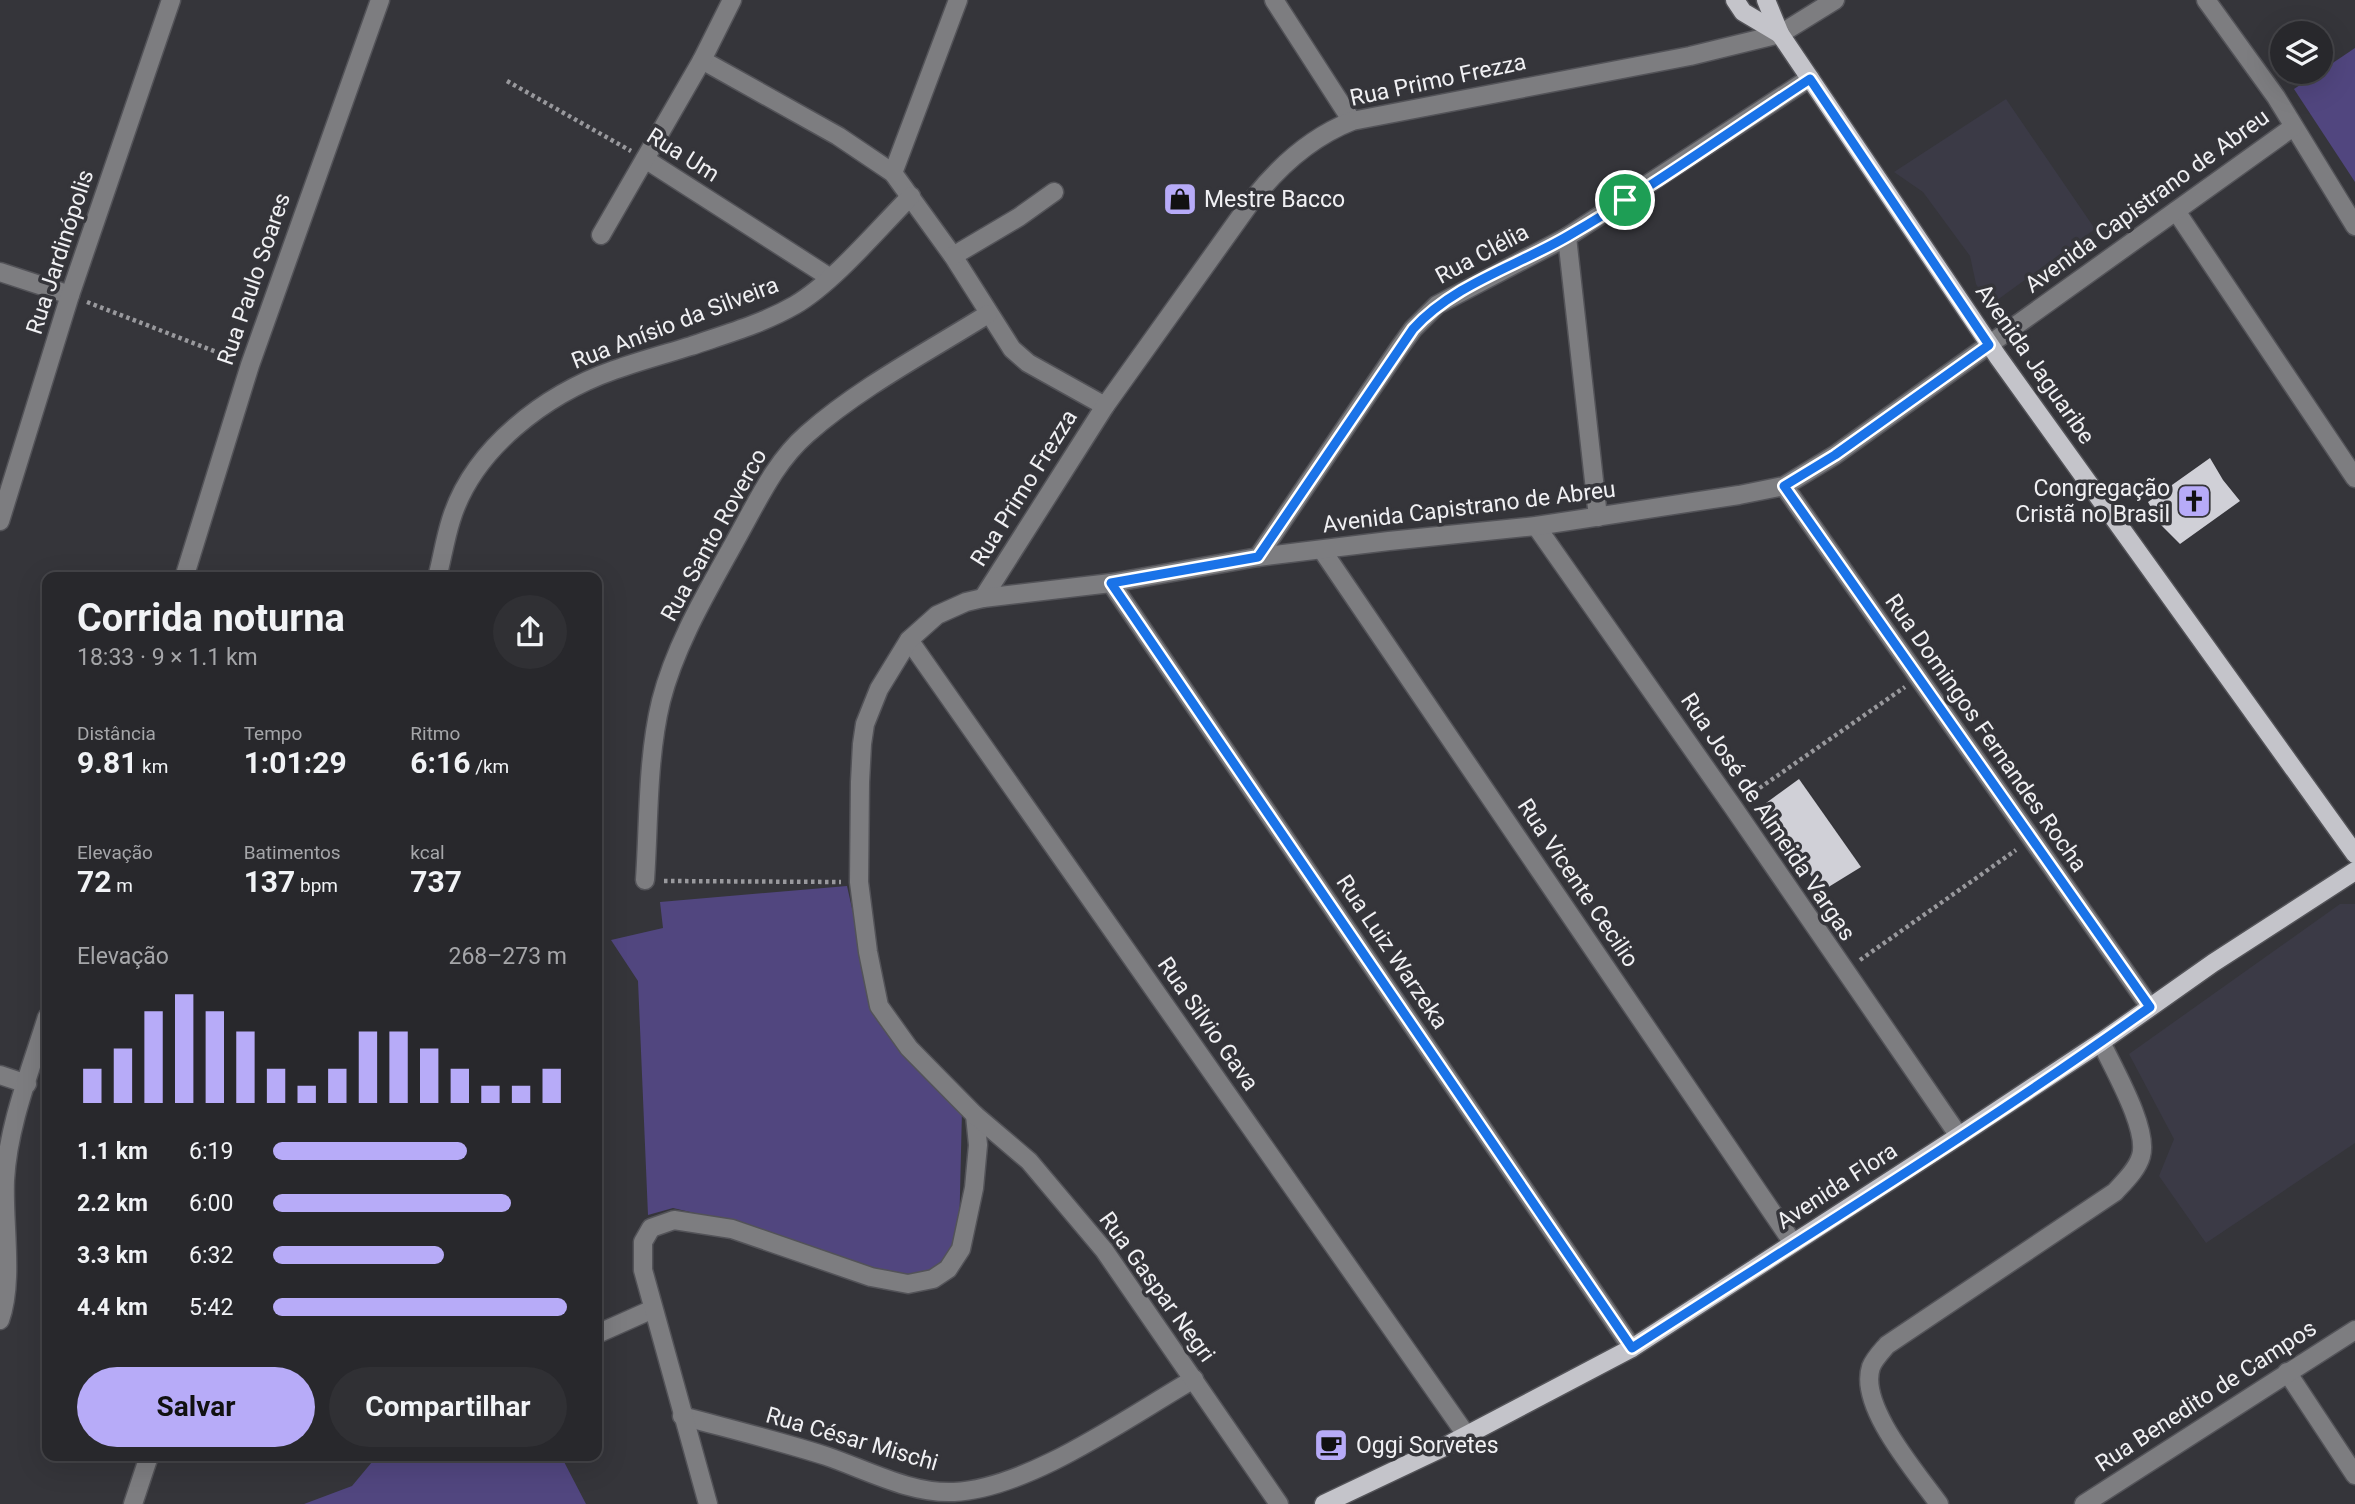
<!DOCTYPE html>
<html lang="pt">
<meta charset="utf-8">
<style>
body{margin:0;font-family:Roboto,sans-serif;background:#303034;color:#f1f3f6;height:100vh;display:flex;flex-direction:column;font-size:26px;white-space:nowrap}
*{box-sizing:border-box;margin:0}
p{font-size:23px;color:#a5a6a9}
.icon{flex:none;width:38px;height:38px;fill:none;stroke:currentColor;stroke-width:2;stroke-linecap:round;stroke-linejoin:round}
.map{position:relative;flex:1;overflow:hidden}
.panel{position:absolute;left:42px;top:572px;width:560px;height:889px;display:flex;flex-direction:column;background:#28282c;border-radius:14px;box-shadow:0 7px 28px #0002,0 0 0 2px #444448}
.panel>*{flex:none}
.buttons{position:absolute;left:2270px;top:21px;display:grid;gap:14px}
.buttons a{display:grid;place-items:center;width:63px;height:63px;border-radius:50%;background:#28282c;box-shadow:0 7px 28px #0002,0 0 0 2px #444448;font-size:35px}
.pin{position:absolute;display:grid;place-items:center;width:60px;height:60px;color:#fff;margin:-30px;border:4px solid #fff;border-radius:50%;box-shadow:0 2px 7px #0007}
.round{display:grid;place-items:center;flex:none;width:74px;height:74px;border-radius:37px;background:#303034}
.overview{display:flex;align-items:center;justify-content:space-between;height:119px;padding:0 35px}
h1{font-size:38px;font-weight:700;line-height:52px}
.figures{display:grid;grid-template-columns:repeat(3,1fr);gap:10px;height:119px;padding:7px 35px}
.figures div{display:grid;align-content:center}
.figures b{font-size:30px;font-weight:700}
.figures small{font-size:19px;font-weight:400}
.figures p{font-size:19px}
.chart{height:196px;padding:14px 35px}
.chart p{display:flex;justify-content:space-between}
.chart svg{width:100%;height:126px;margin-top:7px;stroke:#b7abf8;stroke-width:6}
.action{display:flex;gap:14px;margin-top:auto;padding:14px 35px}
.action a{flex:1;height:80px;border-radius:42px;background:#b7abf8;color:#111;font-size:28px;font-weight:700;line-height:80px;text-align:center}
.action a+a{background:#303034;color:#f1f3f6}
ul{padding:0 35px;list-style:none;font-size:23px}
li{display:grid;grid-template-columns:112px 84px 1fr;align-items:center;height:52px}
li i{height:18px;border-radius:9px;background:#b7abf8}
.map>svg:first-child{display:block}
.built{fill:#3b3a46}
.green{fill:#51467f}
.building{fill:#d0d0d7}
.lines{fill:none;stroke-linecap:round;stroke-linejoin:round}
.minor-casing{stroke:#535358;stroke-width:21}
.major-casing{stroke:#535358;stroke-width:21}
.path{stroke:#99999d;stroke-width:4.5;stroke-dasharray:3.5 3.5;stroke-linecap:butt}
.minor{stroke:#7d7d80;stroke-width:18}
.major{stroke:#c4c4ca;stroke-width:18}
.route-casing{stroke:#fff;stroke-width:14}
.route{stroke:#1a73e8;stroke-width:9}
.labels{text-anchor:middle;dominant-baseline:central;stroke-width:7;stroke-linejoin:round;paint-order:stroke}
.street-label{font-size:23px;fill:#f0f0f3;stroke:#35353a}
.poi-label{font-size:23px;fill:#f0f0f3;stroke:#35353a;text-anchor:start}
</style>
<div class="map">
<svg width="2355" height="1504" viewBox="0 0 2355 1504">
<rect width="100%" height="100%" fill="#35353a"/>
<!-- built -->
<g class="built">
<path d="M2006 99 2095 229 1989 306 1976 284 1970 256 1923 192 1894 172Z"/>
<path d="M2340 904H2355V1143L2206 1243 2159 1176 2174 1139 2129 1054Z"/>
</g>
<!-- green -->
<g class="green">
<path d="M2355 48V182L2294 89Z"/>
<path d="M847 886 860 944 867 997 878 1022 902 1052 962 1110 959 1235C942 1272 927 1279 887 1275L703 1215 673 1208 648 1215 638 981 611 940 663 928 660 902Z"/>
<path d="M377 1456H561L586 1504H304L352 1486Z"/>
</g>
<!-- building -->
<g class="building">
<path d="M2210 458 2223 480 2240 501 2180 544 2160 524 2148 502Z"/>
<path d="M1799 779 1861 867 1822 891 1762 806Z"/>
</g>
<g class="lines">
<!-- minor casing -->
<g class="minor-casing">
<g id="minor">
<path d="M1274 0 1352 121"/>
<path d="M2206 0 2276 97 2355 226"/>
<path d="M702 60 838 136 893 173 953 256 1012 349 1028 363 1105 406"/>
<path d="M645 159 829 277"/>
<path d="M893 173 958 0"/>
<path d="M2176 211 2355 478"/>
<path d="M601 235 702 60 732 0"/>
<path d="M1567 237 1598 517"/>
<path d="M953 256 1019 217 1054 192"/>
<path d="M0 272 70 295"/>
<path d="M1784 486 2150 1007"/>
<path d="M0 521 70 295 171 0"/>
<path d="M1536 526 1733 807 1959 1136"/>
<path d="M1322 550 1793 1243"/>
<path d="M1258 557 1400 347 1413 329 1437 305 1567 237 1810 78"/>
<path d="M184 578 250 365 380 0"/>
<path d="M437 578C442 559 445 539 451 520 473 448 546 394 614 370 639 361 665 354 691 346 726 334 762 324 795 305 834 282 878 229 911 196"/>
<path d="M1111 583 1632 1348"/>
<path d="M983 598 1105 406 1253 199C1280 165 1311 137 1352 121L1690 56 1780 34 1835 0"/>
<path d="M909 640 1467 1436"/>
<path d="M645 880C649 822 647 759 661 701 676 642 710 587 739 534 759 498 776 461 807 434 859 388 929 351 988 314"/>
<path d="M0 1075 27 1084"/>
<path d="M0 1320C14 1281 3 1222 5 1180 8 1125 31 1069 47 1017"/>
<path d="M597 1334 653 1309"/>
<path d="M2287 1372 2355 1475"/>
<path d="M682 1416C730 1429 779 1441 826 1456 867 1470 911 1494 954 1492 1030 1488 1128 1417 1194 1379"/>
<path d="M133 1504 149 1456"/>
<path d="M708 1504 643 1270V1242L651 1228 674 1220 732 1229 871 1277 908 1284 933 1279 948 1269 961 1249 974 1188 978 1145 975 1115"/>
<path d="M1279 1504 1104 1250 1029 1161 975 1115 909 1048 879 1006 868 952 859 882 860 782 862 744 865 724 879 689 909 640 937 615 966 602 983 598 1111 583 1258 557 1389 541 1536 526 1739 495 1784 486 1835 455 2293 127"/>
<path d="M1939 1504C1917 1473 1858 1406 1871 1367 1874 1359 1881 1352 1887 1345L2115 1192C2124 1182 2137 1170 2141 1156 2149 1129 2113 1068 2101 1042"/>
<path d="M2084 1504 2355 1330"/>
</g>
</g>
<!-- major casing -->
<g class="major-casing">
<g id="major">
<path d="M1735 0 1743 12 1780 34"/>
<path d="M1766 0 1780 34 1998 357 2355 854"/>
<path d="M1324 1504 1444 1447 1632 1348 1959 1136 2101 1042 2213 963 2355 871"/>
</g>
</g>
<!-- path -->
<g class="path">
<path d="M507 81 631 151"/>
<path d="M87 302 232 358"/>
<path d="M1748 796 1905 687"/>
<path d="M664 881 841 882"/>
<path d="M1860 960 2016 850"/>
</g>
<!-- minor -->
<use href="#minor" class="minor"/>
<!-- major -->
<use href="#major" class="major"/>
</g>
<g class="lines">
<!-- route casing -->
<g class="route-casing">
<path id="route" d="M1810 79 1989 345 1835 455 1784 486 2150 1007C1982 1128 1805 1236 1632 1348L1111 583 1258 557 1413 329C1454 284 1517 266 1568 236 1651 188 1730 131 1810 79Z"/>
</g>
<!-- route -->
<use href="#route" class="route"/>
</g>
<!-- icons -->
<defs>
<g id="shop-square" transform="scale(1.75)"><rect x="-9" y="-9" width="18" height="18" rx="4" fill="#b7abf8" stroke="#35353a"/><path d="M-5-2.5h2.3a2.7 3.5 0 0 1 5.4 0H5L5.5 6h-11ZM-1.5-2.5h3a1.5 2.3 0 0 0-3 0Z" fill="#111"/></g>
<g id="church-square" transform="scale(1.75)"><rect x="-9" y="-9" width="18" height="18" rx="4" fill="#b7abf8" stroke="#35353a"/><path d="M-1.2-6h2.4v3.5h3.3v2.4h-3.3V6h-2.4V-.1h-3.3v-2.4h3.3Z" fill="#111"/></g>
<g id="cafe-square" transform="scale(1.75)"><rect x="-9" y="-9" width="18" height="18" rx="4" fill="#b7abf8" stroke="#35353a"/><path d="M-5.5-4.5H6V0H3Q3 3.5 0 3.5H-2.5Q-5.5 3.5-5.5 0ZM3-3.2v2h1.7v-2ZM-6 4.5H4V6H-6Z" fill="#111"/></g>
</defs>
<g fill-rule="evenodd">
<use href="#shop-square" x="1180" y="199"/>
<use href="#church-square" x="2194" y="501"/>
<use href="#cafe-square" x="1331" y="1445"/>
</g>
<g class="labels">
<!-- street labels -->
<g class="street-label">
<text transform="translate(1438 80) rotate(-12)">Rua Primo Frezza</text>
<text transform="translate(683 155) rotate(32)">Rua Um</text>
<text transform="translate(2147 201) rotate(-36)">Avenida Capistrano de Abreu</text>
<text transform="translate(60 252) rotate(-72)">Rua Jardinópolis</text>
<text transform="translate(1482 254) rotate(-28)">Rua Clélia</text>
<text transform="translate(254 279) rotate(-71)">Rua Paulo Soares</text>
<text transform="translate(675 323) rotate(-21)">Rua Anísio da Silveira</text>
<text transform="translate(2035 364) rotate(55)">Avenida Jaguaribe</text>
<text transform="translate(1024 488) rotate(-58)">Rua Primo Frezza</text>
<text transform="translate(1469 507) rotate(-7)">Avenida Capistrano de Abreu</text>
<text transform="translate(714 535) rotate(-61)">Rua Santo Roverco</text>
<text transform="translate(1986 733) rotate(55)">Rua Domingos Fernandes Rocha</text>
<text transform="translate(1768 817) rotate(56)">Rua José de Almeida Vargas</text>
<text transform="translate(1578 883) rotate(56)">Rua Vicente Cecilio</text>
<text transform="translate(1392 952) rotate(56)">Rua Luiz Warzeka</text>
<text transform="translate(1208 1024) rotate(55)">Rua Silvio Gava</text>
<text transform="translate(1837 1186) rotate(-33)">Avenida Flora</text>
<text transform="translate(1157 1287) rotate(54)">Rua Gaspar Negri</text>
<text transform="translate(2206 1396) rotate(-33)">Rua Benedito de Campos</text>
<text transform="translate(852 1439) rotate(16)">Rua César Mischi</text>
</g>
<!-- poi labels -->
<g class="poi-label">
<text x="1204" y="199">Mestre Bacco</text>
<text x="2170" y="488" text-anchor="end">Congregação<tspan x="2170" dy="26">Cristã no Brasil</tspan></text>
<text x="1356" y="1445">Oggi Sorvetes</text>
</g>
</g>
</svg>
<div class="buttons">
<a><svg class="icon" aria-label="layers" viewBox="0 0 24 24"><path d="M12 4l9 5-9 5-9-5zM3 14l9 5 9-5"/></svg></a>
</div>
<div class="pin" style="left:1625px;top:200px;background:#1e9e55"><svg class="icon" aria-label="arrive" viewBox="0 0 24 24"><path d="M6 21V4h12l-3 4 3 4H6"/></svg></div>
<section class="panel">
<div class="overview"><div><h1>Corrida noturna</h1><p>18:33 · 9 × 1.1 km</p></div><a class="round"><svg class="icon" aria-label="share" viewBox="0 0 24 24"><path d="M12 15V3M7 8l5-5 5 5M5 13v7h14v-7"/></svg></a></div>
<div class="figures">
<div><p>Distância</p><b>9.81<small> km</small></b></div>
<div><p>Tempo</p><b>1:01:29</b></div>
<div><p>Ritmo</p><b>6:16<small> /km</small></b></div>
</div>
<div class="figures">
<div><p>Elevação</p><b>72<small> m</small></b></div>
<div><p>Batimentos</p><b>137<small> bpm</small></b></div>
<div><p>kcal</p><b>737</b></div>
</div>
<div class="chart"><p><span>Elevação</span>268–273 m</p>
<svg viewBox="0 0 160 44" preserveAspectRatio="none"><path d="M5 44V32M15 44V25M25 44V12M35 44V6M45 44V12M55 44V19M65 44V32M75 44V38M85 44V32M95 44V19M105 44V19M115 44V25M125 44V32M135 44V38M145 44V38M155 44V32"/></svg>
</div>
<ul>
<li><b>1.1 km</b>6:19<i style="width:66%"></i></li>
<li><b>2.2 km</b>6:00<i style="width:81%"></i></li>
<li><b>3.3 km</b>6:32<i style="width:58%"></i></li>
<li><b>4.4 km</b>5:42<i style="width:100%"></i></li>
</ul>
<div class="action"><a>Salvar</a><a>Compartilhar</a></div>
</section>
</div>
